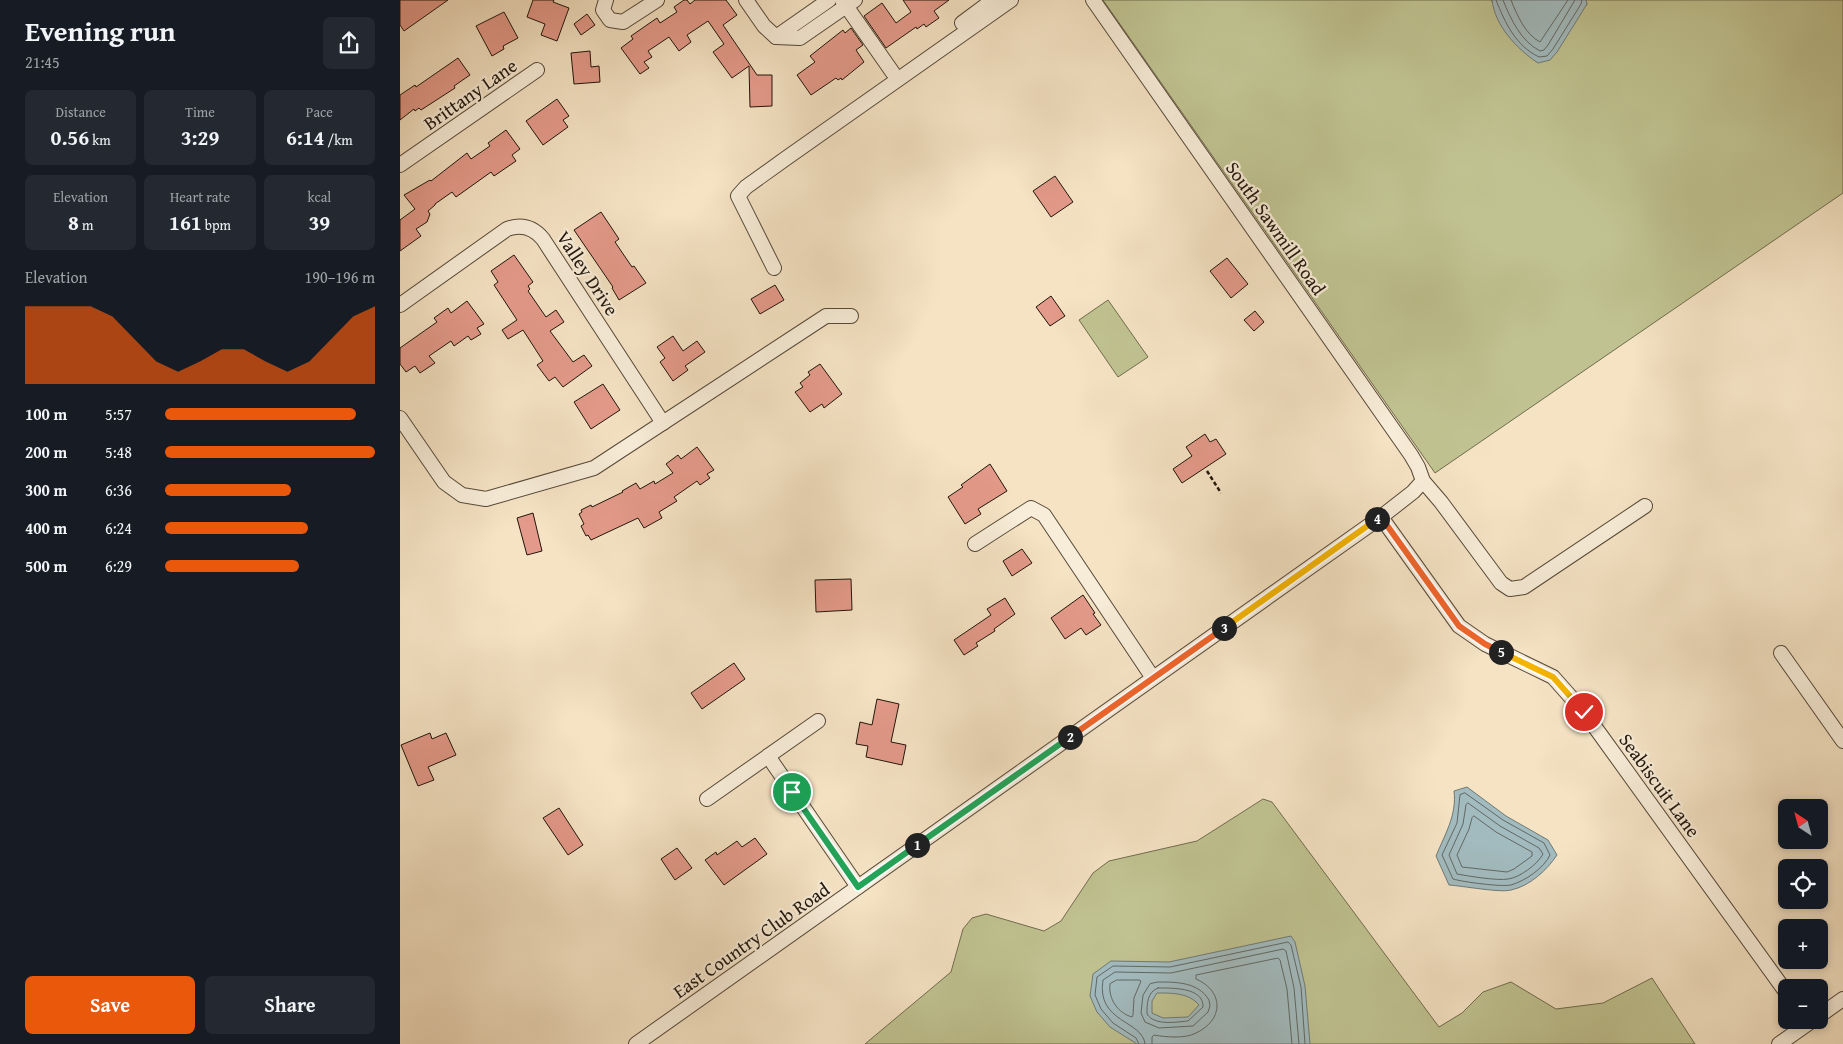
<!DOCTYPE html>
<meta charset="utf-8">
<style>
body{margin:0;font-family:"Gentium Book Plus",serif;background:#242831;color:#f1f3f6;height:100vh;display:flex;flex-direction:column;font-size:19px;white-space:nowrap}
*{box-sizing:border-box;margin:0}
p{font-size:16px;color:#9ea1a6}
.icon{flex:none;width:28px;height:28px;fill:none;stroke:currentColor;stroke-width:2;stroke-linecap:round;stroke-linejoin:round}
.map{position:relative;flex:1;overflow:hidden}
.details{display:flex;flex-direction:column;background:#171b24;width:400px}
.details>*{flex:none}
.needle{width:32px;rotate:324deg}
.fabs{position:absolute;left:1378px;top:799px;display:grid;gap:10px}
.fabs a{display:grid;place-items:center;width:50px;height:50px;border-radius:8px;background:#171b24;box-shadow:0 2px 8px #0003;font-size:25px}
.pin{position:absolute;display:grid;place-items:center;width:42px;height:42px;color:#fff;margin:-21px;border:2px solid #fff;border-radius:50%;box-shadow:0 1px 5px #0007}
.km{position:absolute;width:25px;height:25px;margin:-12px;border-radius:50%;background:#222;color:#fff;font-size:14px;line-height:25px;text-align:center}
.round{display:grid;place-items:center;flex:none;width:52px;height:52px;border-radius:8px;background:#242831}
.head{display:flex;align-items:center;justify-content:space-between;height:85px;padding:0 25px}
h1{font-size:28px;font-weight:700;line-height:38px}
.stats{display:grid;grid-template-columns:repeat(3,1fr);gap:8px;height:85px;padding:5px 25px}
.stats div{display:grid;align-content:center;border-radius:8px;background:#242831;text-align:center}
.stats b{font-size:21px;font-weight:700}
.stats small{font-size:14px;font-weight:400}
.stats p{font-size:14px}
.chart{height:140px;padding:10px 25px}
.chart p{display:flex;justify-content:space-between}
.chart svg{width:100%;height:90px;margin-top:5px;fill:#ea580c;opacity:.7}
.cta{display:flex;gap:10px;margin-top:auto;padding:10px 25px}
.cta a{flex:1;height:58px;border-radius:8px;background:#ea580c;color:#fff;font-size:20px;font-weight:700;line-height:58px;text-align:center}
.cta a+a{background:#242831;color:#f1f3f6}
ul{padding:0 25px;list-style:none;font-size:16px}
li{display:grid;grid-template-columns:80px 60px 1fr;align-items:center;height:38px}
li i{height:12px;border-radius:6px;background:#ea580c}
main{display:flex;flex:1;min-height:0}
.map>svg:first-child{display:block}
.green{fill:#c0c391;stroke:#706c4e}
.water{fill:#a2bbbf;stroke:#6e7977;fill-rule:evenodd}
.lines{fill:none;stroke-linecap:round;stroke-linejoin:round}
.shore{stroke:#616864;stroke-width:1}
.building{fill:#e49a8a;stroke:#20150a}
.minor-casing{stroke:#554838;stroke-width:16}
.path{stroke:#20150a;stroke-width:2.5;stroke-dasharray:4 2.5;stroke-linecap:butt}
.minor{stroke:#f8edd9;stroke-width:14}
.split-1-casing{stroke:#fff;stroke-width:10}
.split-2-casing{stroke:#fff;stroke-width:10}
.split-3-casing{stroke:#fff;stroke-width:10}
.split-4-casing{stroke:#fff;stroke-width:10}
.split-5-casing{stroke:#fff;stroke-width:10}
.split-6-casing{stroke:#fff;stroke-width:10}
.split-1{stroke:#22a559;stroke-width:6}
.split-2{stroke:#22a559;stroke-width:6}
.split-3{stroke:#f0652b;stroke-width:6}
.split-4{stroke:#f5b400;stroke-width:6}
.split-5{stroke:#f0652b;stroke-width:6}
.split-6{stroke:#f5b400;stroke-width:6}
.labels{text-anchor:middle;dominant-baseline:central;stroke-width:4.5;stroke-linejoin:round;paint-order:stroke}
.street-label{font-size:19px;fill:#20150a;stroke:#f8edd9}
</style>
<main>
<section class="details">
<div class="head"><div><h1>Evening run</h1><p>21:45</p></div><a class="round"><svg class="icon" aria-label="share" viewBox="0 0 24 24"><path d="M12 15V3M7 8l5-5 5 5M5 13v7h14v-7"/></svg></a></div>
<div class="stats">
<div><p>Distance</p><b>0.56<small> km</small></b></div>
<div><p>Time</p><b>3:29</b></div>
<div><p>Pace</p><b>6:14<small> /km</small></b></div>
</div>
<div class="stats">
<div><p>Elevation</p><b>8<small> m</small></b></div>
<div><p>Heart rate</p><b>161<small> bpm</small></b></div>
<div><p>kcal</p><b>39</b></div>
</div>
<div class="chart"><p><span>Elevation</span>190–196 m</p>
<svg viewBox="0 0 160 44" preserveAspectRatio="none"><path d="M0 44V6L10 6L20 6L30 6L40 11L50 22L60 33L70 38L80 33L90 27L100 27L110 33L120 38L130 33L140 22L150 11L160 6V44z"/></svg>
</div>
<ul>
<li><b>100 m</b>5:57<i style="width:91%"></i></li>
<li><b>200 m</b>5:48<i style="width:100%"></i></li>
<li><b>300 m</b>6:36<i style="width:60%"></i></li>
<li><b>400 m</b>6:24<i style="width:68%"></i></li>
<li><b>500 m</b>6:29<i style="width:64%"></i></li>
</ul>
<div class="cta"><a>Save</a><a>Share</a></div>
</section>
<div class="map">
<svg width="1443" height="1044" viewBox="0 0 1443 1044">
<rect width="100%" height="100%" fill="#f5e3c4"/>
<filter id="stains"><feTurbulence type="fractalNoise" baseFrequency=".004" numOctaves="4"/><feColorMatrix values="0 0 0 0 .2 0 0 0 0 .09 0 0 0 0 .02 0 0 0 .5 -.17"/></filter>
<radialGradient id="worn" r=".72"><stop offset=".6" stop-color="#630" stop-opacity="0"/><stop offset="1" stop-color="#630" stop-opacity=".3"/></radialGradient>
<!-- green -->
<g class="green">
<path d="M703 0H1092L1091 1 1187 5 1186 0H1443V193L1035 473Z"/>
<path d="M708 300 748 357 718 377 679 320Z"/>
<path d="M863 799 872 802 1039 1027 1062 1013 1083 992 1111 982 1156 1009 1203 1003 1252 978 1295 1044H465L551 972 563 929 572 918 586 914 644 931 661 921 693 873 709 861 797 841Z"/>
</g>
<!-- water -->
<g class="water">
<path d="M1092 0H1186L1187 4 1157 52 1150 60 1138 63C1117 49 1095 26 1092 0Z"/>
<path d="M1067 787 1106 816 1148 840 1157 855C1147 870 1130 886 1111 890 1101 893 1063 886 1049 885L1036 856C1045 834 1057 815 1054 791Z"/>
<path d="M891 936 895 942 905 986 910 1044H737L710 1027 697 1012 690 996 693 974 711 961 769 962ZM757 993C773 993 789 993 799 1005L788 1017 763 1018 752 1013V1001Z"/>
</g>
<g class="lines">
<!-- shore -->
<g class="shore">
<path d="M1096 0C1105 23 1116 46 1139 57L1147 56 1153 49 1181 4 1182 0"/>
<path d="M1103 0C1111 20 1121 41 1140 51L1144 50 1148 45 1175 0"/>
<path d="M1111 0C1117 15 1125 34 1140 42L1168 0"/>
<path d="M1065 793 1103 820 1144 843 1150 855C1144 868 1125 881 1111 885 1101 887 1063 882 1053 879L1042 855 1057 823 1060 795Z"/>
<path d="M1068 803 1100 826 1139 848 1143 854C1138 864 1119 878 1108 879 1098 881 1068 876 1057 874L1049 855 1063 824 1066 805Z"/>
<path d="M1074 816 1096 832 1132 852V856L1114 869 1107 872 1062 867 1057 855 1069 829 1072 818Z"/>
<path d="M717 980H739L741 981 734 998 733 1015 732 1017C718 1013 708 999 710 984Z"/>
<path d="M758 982C777 982 798 982 809 1000L810 1006 808 1012 793 1026 759 1028 745 1022 741 1013 743 995 750 984Z"/>
<path d="M758 988C771 988 804 987 803 1007L788 1021C776 1022 755 1026 747 1014 747 1004 747 992 758 988Z"/>
<path d="M739 1044 736 1038 713 1023 701 1009 695 995 697 977 713 966 770 967 888 942 891 945 901 987 905 1044"/>
<path d="M745 1044C743 1020 696 1023 703 980L715 972 771 973 883 949 886 951 894 988 899 1044"/>
<path d="M752 1044V1037L754 1035C765 1037 785 1039 796 1033 824 1020 824 991 796 979V975L878 958 880 960 887 989 892 1044"/>
</g>
</g>
<!-- building -->
<g class="building">
<path d="M0 0H48L4 31 0 25Z"/>
<path d="M133 0H154L153 2 169 8 157 41 141 35 145 24 127 17Z"/>
<path d="M284 0H287L290 4 295 0H326L337 15 323 25 357 75H372V106L350 107 349 66 332 78 313 52 324 44 308 21 287 35 291 42 279 51 269 37 248 51 252 57 244 62 249 68 240 74 221 48 233 39 231 36 257 18 260 23 277 12 274 7Z"/>
<path d="M503 0H549L534 11 539 18 526 27 524 24 517 29 516 27 486 48 464 16 482 3 496 23 511 12Z"/>
<path d="M104 12 118 38 103 46 104 49 92 56 76 26Z"/>
<path d="M187 14 195 25 181 35 174 24Z"/>
<path d="M451 28 463 45 456 50 464 62 442 80 441 78 438 80 436 78 411 95 397 75 415 62 410 56 443 30 445 33Z"/>
<path d="M190 51 191 67 199 66 200 82 174 84 171 53Z"/>
<path d="M58 58 70 75 54 86 55 88 21 110 19 108 15 111 14 109 0 120V95L15 85 16 87Z"/>
<path d="M157 99 169 116 163 120 168 127 143 145 126 121Z"/>
<path d="M106 130 120 149 112 155 116 161 94 176 91 172 56 197 52 192 35 204V205L28 211 30 214 27 222 16 229 21 236 0 251V220L15 209 4 195 30 180 31 181 67 153 71 159 90 146 88 143Z"/>
<path d="M655 176 673 202 651 217 633 191Z"/>
<path d="M201 212 219 239 215 242 232 267 234 266 246 283 219 300 212 288 213 287 174 230Z"/>
<path d="M114 255 133 282 128 286 130 289 128 291 146 317 156 310 164 322 150 331 173 362 184 355 192 366 163 387 155 377 149 381 137 365 143 361 123 330 108 339 102 330 117 320 94 285 98 282 91 271Z"/>
<path d="M827 258 848 284 831 298 810 271Z"/>
<path d="M375 285 384 300 360 314 351 299Z"/>
<path d="M651 296 665 316 650 326 636 307Z"/>
<path d="M67 301 84 324 77 328 81 334 71 340 68 336 54 346 51 341 29 356 35 363 20 373 15 366 6 372 0 364V348L37 322 34 318 48 308 51 313Z"/>
<path d="M855 311 864 322 854 331 844 320Z"/>
<path d="M273 336 283 351 297 341 305 352 285 366 288 370 273 381 260 362 265 358 257 347Z"/>
<path d="M420 364 442 394 424 408 422 404 410 412 395 392 403 387 400 383 410 375 408 372Z"/>
<path d="M203 384 220 410 191 429 174 402Z"/>
<path d="M805 434 810 442 816 439 826 454 782 483 773 469 792 456 786 447Z"/>
<path d="M297 447 314 470 307 474 310 478 300 485 297 481 274 497 277 501 259 512 262 518 244 528 238 518 191 540 188 535 186 536 181 526 184 524 179 514 182 512 181 510 191 505 192 507 223 492 222 491 236 483 240 489 254 481 255 484 273 473 266 464 278 455 281 459Z"/>
<path d="M590 464 607 491 578 509 581 514 565 524 548 497 563 487 561 485Z"/>
<path d="M133 513 142 551 127 555 117 518Z"/>
<path d="M622 549 632 563 612 576 603 561Z"/>
<path d="M451 579 452 610 416 612 415 580Z"/>
<path d="M683 595 695 613 693 614 701 625 686 635 681 628 665 639 651 618Z"/>
<path d="M605 598 615 614 594 629 595 631 576 643 578 646 564 655 554 640 591 615 587 609Z"/>
<path d="M334 663 345 679 302 709 291 693Z"/>
<path d="M477 699 499 704 491 742 506 745 502 765 466 757 468 746 456 744 460 722 472 725Z"/>
<path d="M30 733 32 739 46 733 56 755 28 767 34 780 18 786 1 745Z"/>
<path d="M159 808 183 845 168 855 143 818Z"/>
<path d="M355 838 367 854 324 885 305 860 316 852 317 855 337 841 342 847Z"/>
<path d="M277 848 292 868 275 880 261 859Z"/>
</g>
<g class="lines">
<!-- minor casing -->
<g class="minor-casing">
<g id="minor">
<path d="M206 0 203 10 210 20 223 22 257 0"/>
<path d="M346 0 364 26 376 37"/>
<path d="M429 0 376 37 400 38 455 0"/>
<path d="M442 0 493 73"/>
<path d="M693 0 1011 455 1018 467 1023 481 1041 502 1101 583 1110 589 1124 587 1245 506"/>
<path d="M562 23 593 0"/>
<path d="M0 165 137 70"/>
<path d="M374 268 338 196 346 187 385 159 611 0"/>
<path d="M0 305 107 229C121 224 133 227 143 239L263 423"/>
<path d="M0 418 44 482 62 495 86 499 194 468 426 316H451"/>
<path d="M981 517 1059 626 1085 644 1153 677 1184 712 1386 992"/>
<path d="M575 544 631 508 644 515 753 678"/>
<path d="M1381 653 1443 741"/>
<path d="M368 756 458 887"/>
<path d="M307 799 418 721"/>
<path d="M1419 1016 1443 999"/>
<path d="M236 1044 981 517 1013 492 1023 481"/>
<path d="M1379 1044 1413 1020"/>
</g>
</g>
<!-- path -->
<path class="path" d="M807 471 821 493"/>
<!-- minor -->
<use href="#minor" class="minor"/>
</g>
<g class="lines">
<!-- split-1 casing -->
<g class="split-1-casing">
<path id="split-1" d="M392 792 458 887 517 845"/>
</g>
<!-- split-2 casing -->
<g class="split-2-casing">
<path id="split-2" d="M517 845 670 737"/>
</g>
<!-- split-3 casing -->
<g class="split-3-casing">
<path id="split-3" d="M670 737 824 628"/>
</g>
<!-- split-4 casing -->
<g class="split-4-casing">
<path id="split-4" d="M824 628 977 519"/>
</g>
<!-- split-5 casing -->
<g class="split-5-casing">
<path id="split-5" d="M977 519 981 517 1059 626 1085 644 1101 652"/>
</g>
<!-- split-6 casing -->
<g class="split-6-casing">
<path id="split-6" d="M1101 652 1153 677 1184 712"/>
</g>
<!-- split-1 -->
<use href="#split-1" class="split-1"/>
<!-- split-2 -->
<use href="#split-2" class="split-2"/>
<!-- split-3 -->
<use href="#split-3" class="split-3"/>
<!-- split-4 -->
<use href="#split-4" class="split-4"/>
<!-- split-5 -->
<use href="#split-5" class="split-5"/>
<!-- split-6 -->
<use href="#split-6" class="split-6"/>
</g>
<g class="labels">
<!-- street labels -->
<g class="street-label">
<text transform="translate(70 94) rotate(-35)">Brittany Lane</text>
<text transform="translate(876 228) rotate(55)">South Sawmill Road</text>
<text transform="translate(188 273) rotate(57)">Valley Drive</text>
<text transform="translate(1260 785) rotate(54)">Seabiscuit Lane</text>
<text transform="translate(351 940) rotate(-35)">East Country Club Road</text>
</g>
</g>
<rect width="100%" height="100%" filter="url(#stains)"/>
<rect width="100%" height="100%" fill="url(#worn)"/>
</svg>
<div class="fabs">
<a><svg class="needle" viewBox="-14 -14 28 28"><path d="M0-13l5 13h-10z" fill="#e53935"/><path d="M0 13l5-13h-10z" fill="#9ea1a6"/></svg></a>
<a><svg class="icon" aria-label="locate" viewBox="0 0 24 24"><circle cx="12" cy="12" r="6"/><path d="M12 2v4M12 18v4M2 12h4M18 12h4"/></svg></a>
<a>+</a>
<a>−</a>
</div>
<div class="pin" style="left:392px;top:792px;background:#1e9e55"><svg class="icon" aria-label="arrive" viewBox="0 0 24 24"><path d="M6 21V4h12l-3 4 3 4H6"/></svg></div>
<div class="pin" style="left:1184px;top:712px;background:#d93025"><svg class="icon" aria-label="check" viewBox="0 0 24 24"><path d="M5 12l5 5 9-10"/></svg></div>
<b class="km" style="left:517px;top:845px">1</b>
<b class="km" style="left:670px;top:737px">2</b>
<b class="km" style="left:824px;top:628px">3</b>
<b class="km" style="left:977px;top:519px">4</b>
<b class="km" style="left:1101px;top:652px">5</b>
</div>
</main>
